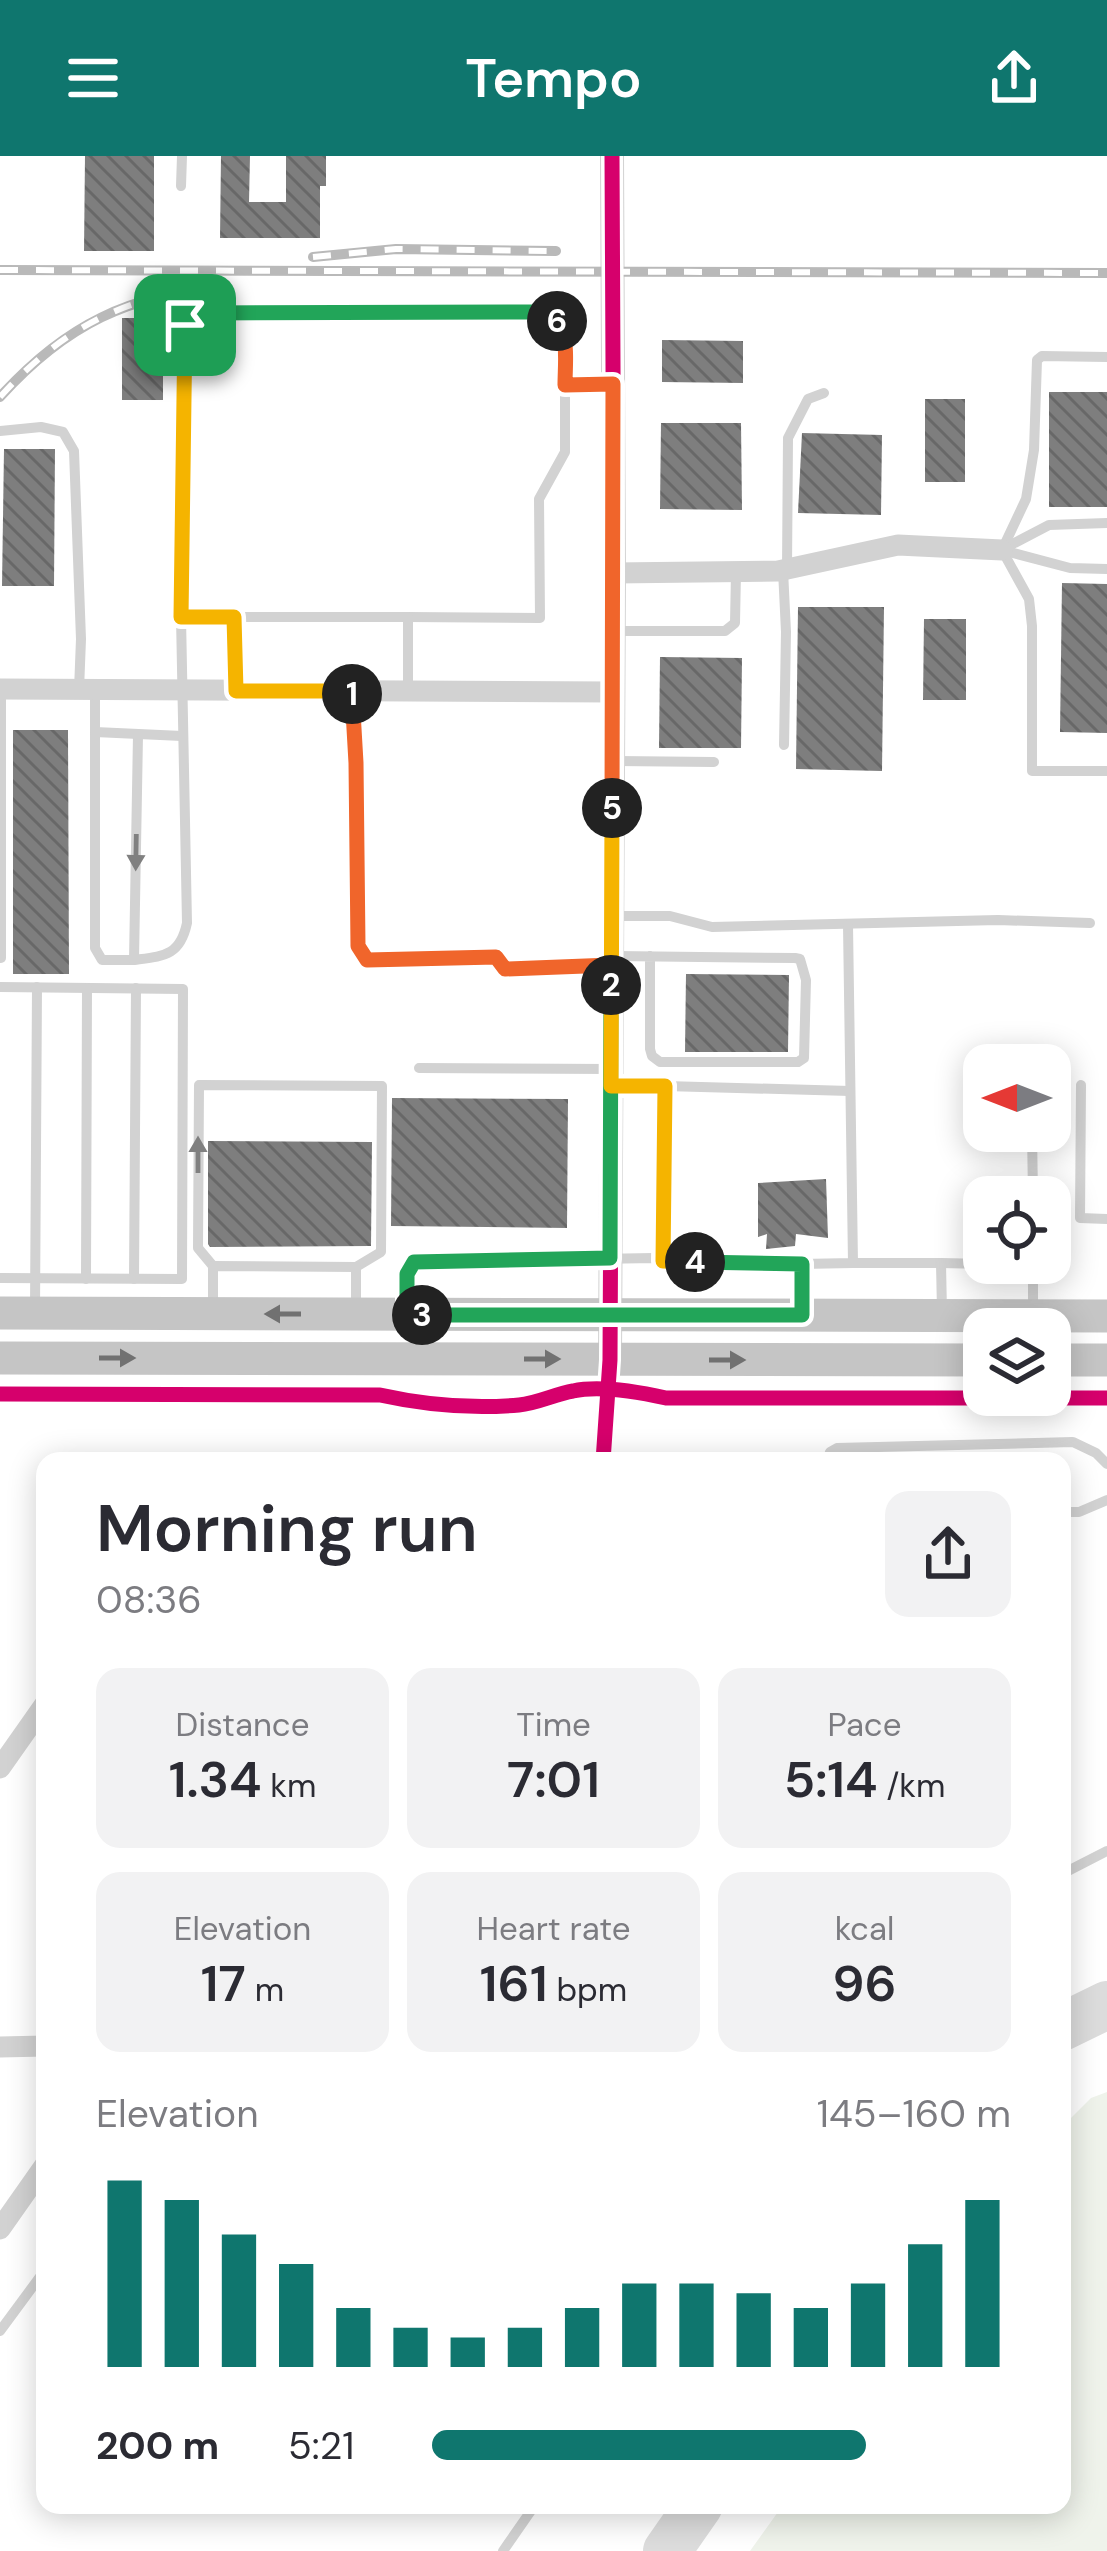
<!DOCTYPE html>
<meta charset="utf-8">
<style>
body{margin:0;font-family:"DM Sans",sans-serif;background:#f2f2f3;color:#2b2b33;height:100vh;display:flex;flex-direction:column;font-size:45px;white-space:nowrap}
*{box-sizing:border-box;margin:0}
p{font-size:39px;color:#7c7c81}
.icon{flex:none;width:66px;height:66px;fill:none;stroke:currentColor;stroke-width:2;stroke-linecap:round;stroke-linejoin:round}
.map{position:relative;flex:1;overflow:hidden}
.sheet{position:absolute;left:36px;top:1296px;width:1035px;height:1062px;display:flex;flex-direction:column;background:#fff;border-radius:24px;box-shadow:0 6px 30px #0003}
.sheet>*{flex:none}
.needle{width:78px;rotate:270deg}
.tools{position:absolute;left:963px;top:888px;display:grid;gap:24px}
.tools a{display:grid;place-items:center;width:108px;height:108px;border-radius:24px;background:#fff;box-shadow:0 6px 30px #0003;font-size:60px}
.pin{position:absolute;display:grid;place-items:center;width:102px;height:102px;color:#fff;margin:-51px;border-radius:24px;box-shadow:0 6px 18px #0006}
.km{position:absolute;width:60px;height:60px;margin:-30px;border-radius:50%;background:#222;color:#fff;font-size:33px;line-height:60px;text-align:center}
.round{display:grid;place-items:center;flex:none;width:126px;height:126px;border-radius:24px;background:#f2f2f3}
.summary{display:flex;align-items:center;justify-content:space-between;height:204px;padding:0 60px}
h1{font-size:66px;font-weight:600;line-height:90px}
.metrics{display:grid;grid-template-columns:repeat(3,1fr);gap:18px;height:204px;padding:12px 60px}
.metrics div{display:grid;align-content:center;border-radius:24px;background:#f2f2f3;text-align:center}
.metrics b{font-size:51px;font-weight:600}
.metrics small{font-size:33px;font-weight:400}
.metrics p{font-size:33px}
.chart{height:336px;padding:24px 60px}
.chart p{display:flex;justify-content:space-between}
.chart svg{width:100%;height:216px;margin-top:12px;stroke:#0f766e;stroke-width:6}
ul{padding:0 60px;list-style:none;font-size:39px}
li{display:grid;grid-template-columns:192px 144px 1fr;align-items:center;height:90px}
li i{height:30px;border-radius:15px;background:#0f766e}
header{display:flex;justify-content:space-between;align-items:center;height:156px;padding:0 60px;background:#0f766e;color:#fff;font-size:54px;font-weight:600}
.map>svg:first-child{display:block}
.grass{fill:#eff3eb}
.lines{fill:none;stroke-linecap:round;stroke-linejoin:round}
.taxiway{stroke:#dcdcdc;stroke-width:48}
.building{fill:url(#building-back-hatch)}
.service{stroke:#d2d2d2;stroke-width:10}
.minor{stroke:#d2d2d2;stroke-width:21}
.tertiary{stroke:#d2d2d2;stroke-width:24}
.primary{stroke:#c5c5c5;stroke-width:33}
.rail-casing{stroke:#b9b9b9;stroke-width:10}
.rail{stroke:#fff;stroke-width:6;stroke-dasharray:18;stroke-linecap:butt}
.cycleway-casing{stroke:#fff;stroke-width:22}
.cycleway{stroke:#d6006c;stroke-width:15}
.oneway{fill:#808080}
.oneway2{fill:#717171}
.split-1-casing{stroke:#fff;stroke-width:24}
.split-2-casing{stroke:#fff;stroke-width:24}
.split-3-casing{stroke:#fff;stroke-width:24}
.split-4-casing{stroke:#fff;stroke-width:24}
.split-5-casing{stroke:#fff;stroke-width:24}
.split-6-casing{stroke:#fff;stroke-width:24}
.split-7-casing{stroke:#fff;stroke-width:24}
.split-1{stroke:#f5b400;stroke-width:15}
.split-2{stroke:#f0652b;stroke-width:15}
.split-3{stroke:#22a559;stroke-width:15}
.split-4{stroke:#22a559;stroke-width:15}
.split-5{stroke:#f5b400;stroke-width:15}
.split-6{stroke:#f0652b;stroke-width:15}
.split-7{stroke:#22a559;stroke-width:15}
</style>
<header><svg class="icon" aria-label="menu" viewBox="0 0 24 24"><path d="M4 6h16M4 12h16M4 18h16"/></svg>Tempo<svg class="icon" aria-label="share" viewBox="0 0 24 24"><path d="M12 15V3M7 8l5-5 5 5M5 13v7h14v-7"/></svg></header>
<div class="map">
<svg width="1107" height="2395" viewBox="0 0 1107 2395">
<defs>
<pattern id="building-back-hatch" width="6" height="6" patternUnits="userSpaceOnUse" patternTransform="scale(3)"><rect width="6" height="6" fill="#7e7e7e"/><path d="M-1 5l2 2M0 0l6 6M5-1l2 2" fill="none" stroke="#686868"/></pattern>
</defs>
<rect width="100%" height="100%" fill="#fff"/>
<!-- grass -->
<path class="grass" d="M1107 1936V2395H750L783 2349H1062V1971L1091 1942Z"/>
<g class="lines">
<!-- taxiway -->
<g class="taxiway">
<path d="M1062 1871 1107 1849"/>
<path d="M667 2395 699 2349"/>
</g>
</g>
<!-- building -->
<g class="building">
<path d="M85 0H154V95H84Z"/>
<path d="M221 0H250L249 46H286V0H326V30H320V82H220Z"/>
<rect x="122" y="162" width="41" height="82"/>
<path d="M662 184 743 185V227L662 226Z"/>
<rect x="1049" y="236" width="58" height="115"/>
<rect x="925" y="243" width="40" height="83"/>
<path d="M661 267H741L742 354 660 353Z"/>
<path d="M802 277 882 279 881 359 798 357Z"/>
<path d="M4 293H55L54 430H2Z"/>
<path d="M1062 427 1107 428V577L1060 576Z"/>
<path d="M798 451H884L882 615 796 613Z"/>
<path d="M924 463H966V544H923Z"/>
<path d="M660 501 742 502 741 592H659Z"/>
<path d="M13 574H68L69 818H13Z"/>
<path d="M686 818 789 819 788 896H685Z"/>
<path d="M392 942 568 943 567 1072 391 1070Z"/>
<path d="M208 985 372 986 371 1090 210 1091 208 1088Z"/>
<path d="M826 1023 828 1082 796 1078 795 1090 766 1093 767 1078 758 1081V1027Z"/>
</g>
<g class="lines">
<!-- service -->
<g class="service">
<path d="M181 30 182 0"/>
<path d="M565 229 610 228"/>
<path d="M0 275 41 271 63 276 74 295 81 483 79 534"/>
<path d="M1005 392 1049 369 1107 367"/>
<path d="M1002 394 1029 443 1032 470V615H1107"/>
<path d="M1002 394 1026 343 1034 294 1037 204 1042 200 1107 201"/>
<path d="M1002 394 1070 412 1107 413"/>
<path d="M787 413 788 282 808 243 824 237"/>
<path d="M783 414 786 476 784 589"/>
<path d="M181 461 185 169 191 161 201 157 548 156C560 165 563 174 565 189V296L539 343 540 462 408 461"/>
<path d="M617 475H725L735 467 736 416"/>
<path d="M95 534V792L102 804H134L138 579"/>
<path d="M236 534 234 461H408V535"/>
<path d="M352 535 356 607 358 790 366 804 496 801 504 813 611 809"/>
<path d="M95 576 182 580"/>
<path d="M616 605 714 606"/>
<path d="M615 760H670L712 771 998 764 1090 767"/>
<path d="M615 800 795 802 800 803 806 824 804 902 798 906H660L652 900 650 893V800"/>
<path d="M1 802V533"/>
<path d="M134 804C164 800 180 800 187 767L181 461H234"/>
<path d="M0 831 183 833 182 1123 0 1122"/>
<path d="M419 912 611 913"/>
<path d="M1081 929 1080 1062 1107 1063"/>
<path d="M611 930H665L663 1105"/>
<path d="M665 930 850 935"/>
<path d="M1032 975 1033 1041"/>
<path d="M853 1107H941L942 1156"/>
<path d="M941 1107 1033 1109"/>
<path d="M1033 1107V1156"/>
<path d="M213 1110 198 1092 199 929 382 930 381 1096 356 1111"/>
<path d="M86 1123 87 832"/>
<path d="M134 1123 136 832"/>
<path d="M213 1150V1110L356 1111V1155"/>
<path d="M35 1154 37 831"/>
<path d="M407 1156V1118L414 1106 654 1102 671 1106 801 1108"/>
<path d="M802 1156 801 1108 853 1107 848 769"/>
<path d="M827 1305 830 1296 837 1292 1073 1286 1096 1297 1107 1308"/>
<path d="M1062 1356H1079L1107 1344"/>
<path d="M1062 1718 1107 1695"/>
<path d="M0 2175 45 2114"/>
<path d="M503 2395 535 2349"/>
</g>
<!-- minor -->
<g class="minor">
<path d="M614 417 778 415 898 389 1002 394"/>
<path d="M0 533 613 536"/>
<path d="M603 1305 610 1204"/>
<path d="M0 1612 45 1548"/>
<path d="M0 1891 45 1890"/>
<path d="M0 2073 45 2009"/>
</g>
<!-- tertiary -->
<path class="tertiary" d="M610 1204 614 417 612 0"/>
<!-- primary -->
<g class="primary">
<path d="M0 1157 1107 1160"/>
<path d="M0 1202 984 1204"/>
<path d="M1050 1204H1107"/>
</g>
<!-- rail casing -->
<g class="rail-casing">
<g id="rail">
<path d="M313 101 396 93 556 95"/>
<path d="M0 114 1107 117"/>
<path d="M0 241C66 168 129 139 226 129"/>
</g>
</g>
<!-- rail -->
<use href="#rail" class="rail"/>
<!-- cycleway casing -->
<g class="cycleway-casing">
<g id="cycleway">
<path d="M0 1238 380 1239C425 1249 473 1253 519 1249 538 1247 555 1238 573 1235 600 1229 639 1236 666 1242H1107"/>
<path d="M603 1305 610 1204 614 417 612 0"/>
</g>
</g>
<!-- cycleway -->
<use href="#cycleway" class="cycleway"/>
</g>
<!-- one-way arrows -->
<defs><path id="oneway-solid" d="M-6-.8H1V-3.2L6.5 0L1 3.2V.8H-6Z" transform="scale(3)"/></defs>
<g class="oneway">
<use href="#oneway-solid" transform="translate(136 696) rotate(91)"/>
<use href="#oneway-solid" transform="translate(198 999) rotate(-90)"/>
</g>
<g class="oneway2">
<use href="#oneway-solid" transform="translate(283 1158) rotate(-180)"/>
<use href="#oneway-solid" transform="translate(117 1202)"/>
<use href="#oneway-solid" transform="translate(542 1203)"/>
<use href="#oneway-solid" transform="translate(727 1204)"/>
</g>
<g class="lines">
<!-- split-1 casing -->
<g class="split-1-casing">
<path id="split-1" d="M185 169 181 461H234L236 535H352V538"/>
</g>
<!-- split-2 casing -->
<g class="split-2-casing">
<path id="split-2" d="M352 538 356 607 358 790 367 804 496 801 505 813 611 809V829"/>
</g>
<!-- split-3 casing -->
<g class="split-3-casing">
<path id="split-3" d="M422 1159H407V1118L414 1106 610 1102 611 829"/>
</g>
<!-- split-4 casing -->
<g class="split-4-casing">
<path id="split-4" d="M422 1159H802V1108L695 1106"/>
</g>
<!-- split-5 casing -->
<g class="split-5-casing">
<path id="split-5" d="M612 652 611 930H665L663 1105 695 1106"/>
</g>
<!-- split-6 casing -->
<g class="split-6-casing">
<path id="split-6" d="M557 165C569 183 565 207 565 229L613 228 612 652"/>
</g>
<!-- split-7 casing -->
<g class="split-7-casing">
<path id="split-7" d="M185 169 191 160 201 157 548 156 557 165"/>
</g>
<!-- split-1 -->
<use href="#split-1" class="split-1"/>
<!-- split-2 -->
<use href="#split-2" class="split-2"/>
<!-- split-3 -->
<use href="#split-3" class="split-3"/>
<!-- split-4 -->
<use href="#split-4" class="split-4"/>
<!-- split-5 -->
<use href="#split-5" class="split-5"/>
<!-- split-6 -->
<use href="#split-6" class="split-6"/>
<!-- split-7 -->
<use href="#split-7" class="split-7"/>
</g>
</svg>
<div class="tools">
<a><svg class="needle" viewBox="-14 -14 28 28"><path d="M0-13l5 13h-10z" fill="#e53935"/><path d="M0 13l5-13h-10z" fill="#7c7c81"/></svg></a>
<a><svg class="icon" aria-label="locate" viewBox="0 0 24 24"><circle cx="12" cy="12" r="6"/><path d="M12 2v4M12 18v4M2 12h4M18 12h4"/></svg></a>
<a><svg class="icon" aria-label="layers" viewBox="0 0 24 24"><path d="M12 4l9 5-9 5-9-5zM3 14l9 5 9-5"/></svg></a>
</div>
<div class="pin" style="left:185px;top:169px;background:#1e9e55"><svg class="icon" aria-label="arrive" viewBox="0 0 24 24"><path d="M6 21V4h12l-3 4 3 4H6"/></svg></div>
<b class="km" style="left:352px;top:538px">1</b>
<b class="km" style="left:611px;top:829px">2</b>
<b class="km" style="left:422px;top:1159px">3</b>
<b class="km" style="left:695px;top:1106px">4</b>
<b class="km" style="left:612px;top:652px">5</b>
<b class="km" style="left:557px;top:165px">6</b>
<section class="sheet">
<div class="summary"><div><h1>Morning run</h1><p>08:36</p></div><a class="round"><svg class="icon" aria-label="share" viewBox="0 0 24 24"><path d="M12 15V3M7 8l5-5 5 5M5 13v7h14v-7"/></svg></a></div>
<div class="metrics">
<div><p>Distance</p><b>1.34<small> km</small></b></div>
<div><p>Time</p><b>7:01</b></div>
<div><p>Pace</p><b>5:14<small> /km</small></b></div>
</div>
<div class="metrics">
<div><p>Elevation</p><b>17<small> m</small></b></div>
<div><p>Heart rate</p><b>161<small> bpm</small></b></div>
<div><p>kcal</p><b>96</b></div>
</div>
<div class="chart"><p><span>Elevation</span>145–160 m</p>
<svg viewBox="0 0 160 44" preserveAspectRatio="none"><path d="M5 44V6M15 44V10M25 44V17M35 44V23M45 44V32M55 44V36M65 44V38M75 44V36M85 44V32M95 44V27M105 44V27M115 44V29M125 44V32M135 44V27M145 44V19M155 44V10"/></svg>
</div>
<ul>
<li><b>200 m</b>5:21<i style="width:75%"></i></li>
</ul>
</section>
</div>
